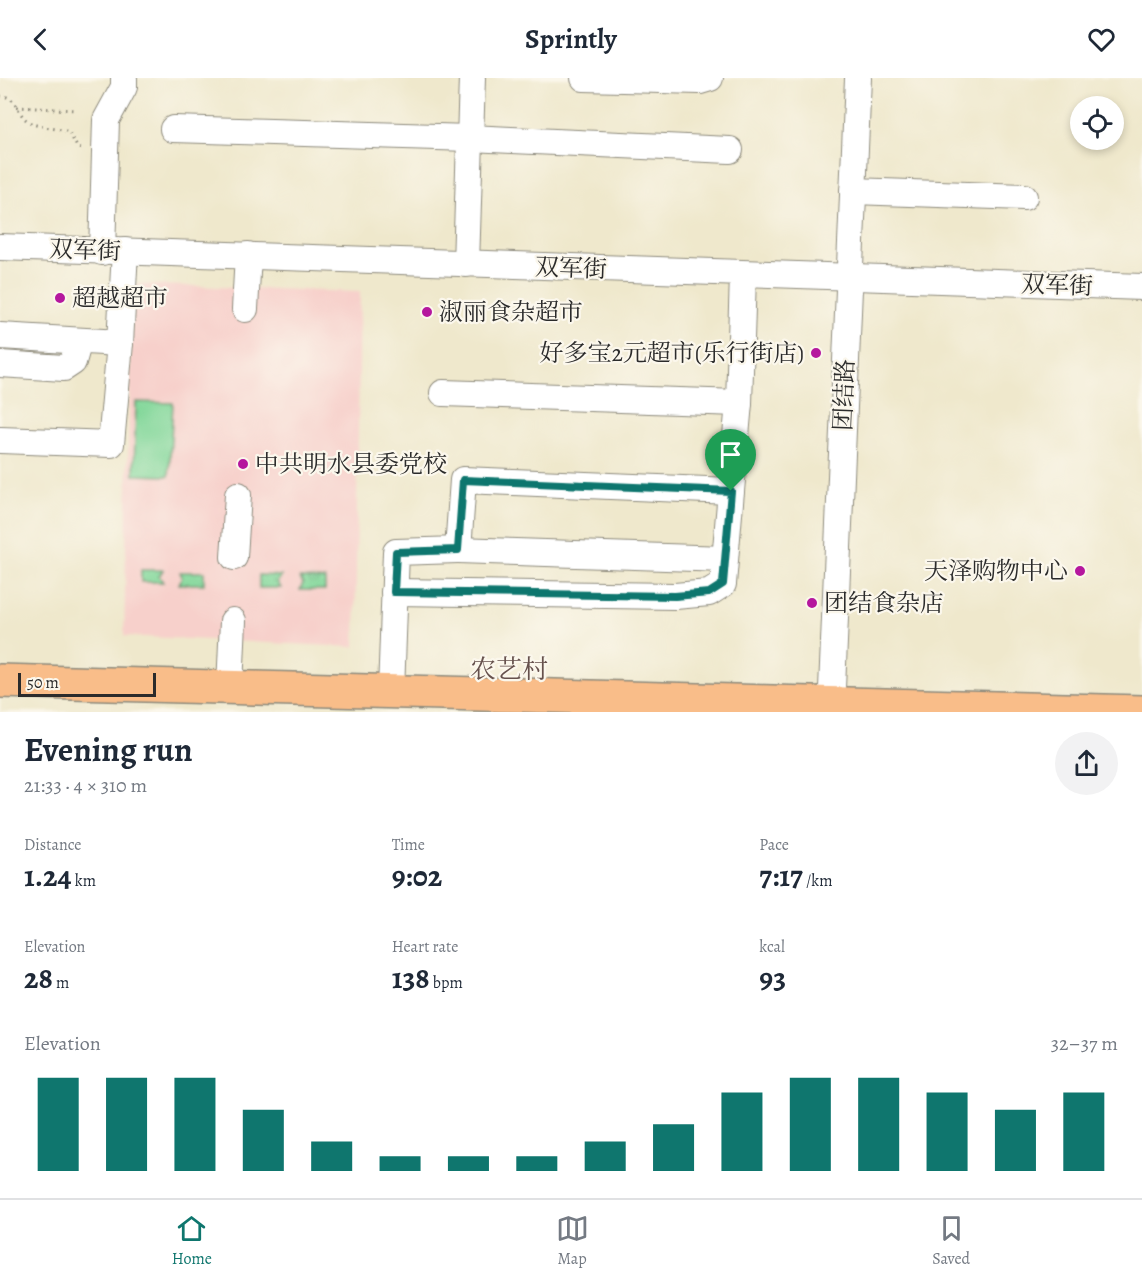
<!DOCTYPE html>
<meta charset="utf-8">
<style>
body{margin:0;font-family:Alegreya,"Noto Serif SC",serif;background:#f2f2f3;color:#1f2937;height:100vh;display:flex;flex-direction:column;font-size:22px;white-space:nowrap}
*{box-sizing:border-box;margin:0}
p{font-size:20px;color:#747a83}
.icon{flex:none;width:33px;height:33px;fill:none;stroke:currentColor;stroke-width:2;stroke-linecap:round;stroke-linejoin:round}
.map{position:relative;height:634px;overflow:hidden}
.side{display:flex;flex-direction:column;background:#fff;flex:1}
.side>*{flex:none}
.buttons{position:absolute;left:1070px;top:18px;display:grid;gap:12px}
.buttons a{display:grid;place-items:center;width:54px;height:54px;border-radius:50%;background:#fff;box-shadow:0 3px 9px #0003;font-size:30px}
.scale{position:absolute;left:18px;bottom:15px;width:138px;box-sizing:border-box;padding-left:6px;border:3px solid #2b2b2b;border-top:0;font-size:16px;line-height:21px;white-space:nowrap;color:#2b2b2b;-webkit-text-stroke:4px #fbf7ec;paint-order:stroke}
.pin{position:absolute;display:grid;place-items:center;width:51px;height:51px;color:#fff;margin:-62px -26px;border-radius:50% 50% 50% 0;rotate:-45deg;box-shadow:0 0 6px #0007}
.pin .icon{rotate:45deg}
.round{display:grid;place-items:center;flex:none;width:63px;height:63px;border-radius:32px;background:#f2f2f3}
.summary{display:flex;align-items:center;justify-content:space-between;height:102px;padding:0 24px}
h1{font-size:33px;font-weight:700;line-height:45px}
.stats{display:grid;grid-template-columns:repeat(3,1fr);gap:9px;height:102px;padding:6px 24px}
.stats div{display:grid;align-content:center}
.stats b{font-size:30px;font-weight:700}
.stats small{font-size:16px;font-weight:400}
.stats p{font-size:16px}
.chart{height:168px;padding:12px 24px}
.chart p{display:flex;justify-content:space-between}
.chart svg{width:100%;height:108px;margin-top:6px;stroke:#0f766e;stroke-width:6}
header{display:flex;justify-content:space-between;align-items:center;height:78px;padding:0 24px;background:#fff;font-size:27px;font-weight:700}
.dock{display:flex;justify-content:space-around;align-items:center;height:84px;border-top:2px solid #e0e1e3;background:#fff;font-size:16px;color:#747a83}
.dock a{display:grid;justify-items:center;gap:3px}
.dock .active{color:#0f766e}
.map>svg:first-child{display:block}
.built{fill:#f7d0cb}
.grass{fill:url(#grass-tufts);stroke:#568162;stroke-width:1.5}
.pitch{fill:#82d79a;stroke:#568162;stroke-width:1.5}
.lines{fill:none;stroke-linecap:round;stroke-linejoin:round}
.minor-casing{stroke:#8d8a7c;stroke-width:28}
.major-casing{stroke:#8d8a7c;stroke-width:36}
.path{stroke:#8d8a7c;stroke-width:3;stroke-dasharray:1.5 4.5;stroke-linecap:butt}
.minor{stroke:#fff;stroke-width:26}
.major{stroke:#f9bd89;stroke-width:33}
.route-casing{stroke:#fff;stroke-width:12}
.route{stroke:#0f766e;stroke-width:8}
.poi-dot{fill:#b5179e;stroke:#fbf7ec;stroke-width:2}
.labels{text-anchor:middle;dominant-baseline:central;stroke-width:4.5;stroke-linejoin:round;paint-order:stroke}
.street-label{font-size:24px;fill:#2b2b2b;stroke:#fbf7ec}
.poi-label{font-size:24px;fill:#2b2b2b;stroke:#fbf7ec;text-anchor:start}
.neighbourhood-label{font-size:26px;fill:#66514d;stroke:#fbf7ec}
</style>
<header><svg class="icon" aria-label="back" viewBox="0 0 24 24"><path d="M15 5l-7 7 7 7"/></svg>Sprintly<svg class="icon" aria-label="heart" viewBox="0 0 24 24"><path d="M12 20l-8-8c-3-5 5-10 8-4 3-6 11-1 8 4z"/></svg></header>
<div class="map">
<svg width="1142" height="634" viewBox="0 0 1142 634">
<defs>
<pattern id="grass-tufts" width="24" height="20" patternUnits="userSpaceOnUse" patternTransform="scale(1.5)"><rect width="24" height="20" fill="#82d79a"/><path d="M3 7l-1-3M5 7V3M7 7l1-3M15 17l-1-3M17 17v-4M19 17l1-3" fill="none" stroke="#70b985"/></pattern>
</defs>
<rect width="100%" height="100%" fill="#fbf7ec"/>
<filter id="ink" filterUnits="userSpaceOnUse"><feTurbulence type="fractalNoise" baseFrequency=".0167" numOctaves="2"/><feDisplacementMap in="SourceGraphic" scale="12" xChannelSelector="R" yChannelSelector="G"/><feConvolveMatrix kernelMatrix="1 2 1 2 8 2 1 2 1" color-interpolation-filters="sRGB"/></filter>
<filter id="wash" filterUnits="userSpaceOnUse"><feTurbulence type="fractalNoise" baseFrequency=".008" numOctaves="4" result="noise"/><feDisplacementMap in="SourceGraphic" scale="24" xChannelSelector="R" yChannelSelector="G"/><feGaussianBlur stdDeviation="1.35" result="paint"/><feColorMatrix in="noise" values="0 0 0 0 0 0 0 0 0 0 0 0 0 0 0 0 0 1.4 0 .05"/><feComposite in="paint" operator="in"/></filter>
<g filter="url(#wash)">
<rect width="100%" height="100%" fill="#efe8cc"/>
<!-- built -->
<path class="built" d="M132 206 360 214 355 569 124 558Z"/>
<!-- grass -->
<g class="grass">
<path d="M141 492H163L159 498 163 504H141Z"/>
<path d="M180 494H204V506H179L182 499Z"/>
<path d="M259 497 282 498 277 504 281 510H259Z"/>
<path d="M300 500 325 501V512H300L303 505Z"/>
</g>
<!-- pitch -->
<path class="pitch" d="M136 324 173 325 169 398 134 397Z"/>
</g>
<g filter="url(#ink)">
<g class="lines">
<!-- minor casing -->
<g class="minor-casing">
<g id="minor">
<path d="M584 0 700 3 710 0"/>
<path d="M173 51 470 60 730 72"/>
<path d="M853 113 1024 119"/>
<path d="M0 169 1142 209"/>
<path d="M102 174 106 42 124 9V0"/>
<path d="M466 186 472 0"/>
<path d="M245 231 248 177"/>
<path d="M0 258 120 265 125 173"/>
<path d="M0 286 64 290 73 284 79 263"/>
<path d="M443 315 739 325"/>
<path d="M0 362 111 366 120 265"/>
<path d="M458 472 725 481"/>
<path d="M234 479 238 417"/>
<path d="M394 514 675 518 709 515 723 506 731 413"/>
<path d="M230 609 233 543"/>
<path d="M391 614 396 474 458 472 463 402 731 413 739 325 743 197"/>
<path d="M831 634 858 0"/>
</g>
</g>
<!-- major casing -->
<g class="major-casing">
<path id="major" d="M0 603 1142 634"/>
</g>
<!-- path -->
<g class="path">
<path d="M0 18C20 18 15 37 31 45 41 50 58 50 69 54L77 69 84 73"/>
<path d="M17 29 75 32"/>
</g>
<!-- minor -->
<use href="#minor" class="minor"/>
<!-- major -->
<use href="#major" class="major"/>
</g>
</g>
<g class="lines" filter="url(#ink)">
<!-- route casing -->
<g class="route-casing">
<path id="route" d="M463 402 731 413 723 506 709 515 675 518 394 514 396 474 458 472Z"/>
</g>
<!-- route -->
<use href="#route" class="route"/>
</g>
<!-- markers -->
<g class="poi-dot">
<circle cx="60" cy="220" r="6"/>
<circle cx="427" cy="234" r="6"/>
<circle cx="816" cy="275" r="6"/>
<circle cx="243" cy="386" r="6"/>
<circle cx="1080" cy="493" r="6"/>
<circle cx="812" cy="525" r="6"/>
</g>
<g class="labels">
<!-- street labels -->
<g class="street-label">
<text transform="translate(85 172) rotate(2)">双军街</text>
<text transform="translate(571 190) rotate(2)">双军街</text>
<text transform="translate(1057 207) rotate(2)">双军街</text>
<text transform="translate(844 317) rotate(-88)">团结路</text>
</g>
<!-- poi labels -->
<g class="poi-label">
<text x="72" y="220">超越超市</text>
<text x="439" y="234">淑丽食杂超市</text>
<text x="804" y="275" text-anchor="end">好多宝2元超市(乐行街店)</text>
<text x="255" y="386">中共明水县委党校</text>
<text x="1068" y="493" text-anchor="end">天泽购物中心</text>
<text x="824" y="525">团结食杂店</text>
</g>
<!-- neighbourhood labels -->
<g class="neighbourhood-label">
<text x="509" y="591">农艺村</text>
</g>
</g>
</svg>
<div class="buttons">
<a><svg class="icon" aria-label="locate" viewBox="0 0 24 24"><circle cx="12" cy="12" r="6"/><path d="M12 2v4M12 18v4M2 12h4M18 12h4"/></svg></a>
</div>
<div class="scale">50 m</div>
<div class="pin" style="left:731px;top:413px;background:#1e9e55"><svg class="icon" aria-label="arrive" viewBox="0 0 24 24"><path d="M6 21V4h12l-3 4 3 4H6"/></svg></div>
</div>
<section class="side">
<div class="summary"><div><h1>Evening run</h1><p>21:33 · 4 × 310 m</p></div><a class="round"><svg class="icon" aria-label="share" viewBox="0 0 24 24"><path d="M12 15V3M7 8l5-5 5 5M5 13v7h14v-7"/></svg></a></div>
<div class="stats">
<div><p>Distance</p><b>1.24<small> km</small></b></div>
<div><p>Time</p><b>9:02</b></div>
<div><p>Pace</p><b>7:17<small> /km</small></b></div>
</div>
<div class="stats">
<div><p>Elevation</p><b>28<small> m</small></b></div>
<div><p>Heart rate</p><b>138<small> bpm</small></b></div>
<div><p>kcal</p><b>93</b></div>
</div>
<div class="chart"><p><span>Elevation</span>32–37 m</p>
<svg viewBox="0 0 160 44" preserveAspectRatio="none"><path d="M5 44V6M15 44V6M25 44V6M35 44V19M45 44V32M55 44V38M65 44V38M75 44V38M85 44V32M95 44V25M105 44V12M115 44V6M125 44V6M135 44V12M145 44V19M155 44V12"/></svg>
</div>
</section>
<nav class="dock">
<a class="active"><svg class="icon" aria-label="home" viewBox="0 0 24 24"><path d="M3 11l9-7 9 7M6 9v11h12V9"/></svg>Home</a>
<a><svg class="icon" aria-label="map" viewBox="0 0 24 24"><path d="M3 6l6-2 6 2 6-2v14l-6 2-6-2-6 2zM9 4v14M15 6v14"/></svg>Map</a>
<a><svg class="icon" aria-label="saved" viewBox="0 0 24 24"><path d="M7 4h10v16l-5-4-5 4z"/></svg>Saved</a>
</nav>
